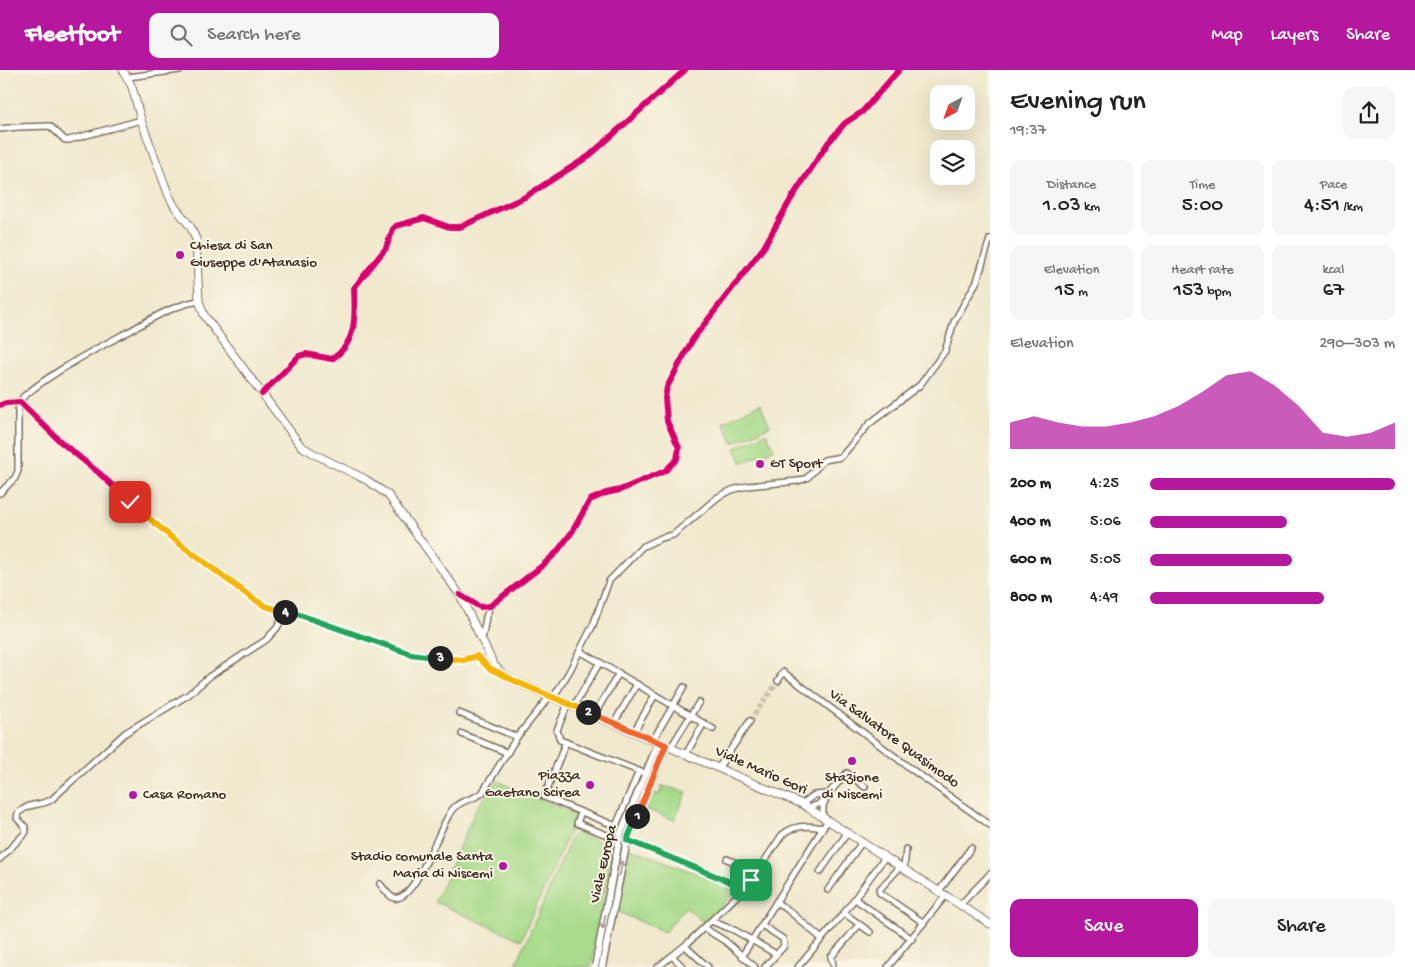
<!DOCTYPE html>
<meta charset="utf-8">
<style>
body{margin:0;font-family:"Gochi Hand",sans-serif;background:#f6f6f6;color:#222;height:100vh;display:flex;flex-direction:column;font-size:19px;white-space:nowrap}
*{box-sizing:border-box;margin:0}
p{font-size:16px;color:#767676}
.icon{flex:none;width:28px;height:28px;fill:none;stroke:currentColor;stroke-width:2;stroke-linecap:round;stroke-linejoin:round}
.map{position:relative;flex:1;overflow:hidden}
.side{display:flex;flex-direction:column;background:#fff;width:425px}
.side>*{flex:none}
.needle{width:32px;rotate:221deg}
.buttons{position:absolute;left:930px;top:15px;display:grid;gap:10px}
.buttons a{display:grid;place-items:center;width:45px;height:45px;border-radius:10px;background:#fff;box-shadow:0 5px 20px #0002;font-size:25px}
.pin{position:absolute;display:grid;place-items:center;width:42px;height:42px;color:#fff;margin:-21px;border-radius:10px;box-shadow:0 2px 8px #0006}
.km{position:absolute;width:25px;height:25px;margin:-12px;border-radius:50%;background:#222;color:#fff;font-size:14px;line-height:25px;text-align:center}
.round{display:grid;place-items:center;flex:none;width:52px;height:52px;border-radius:10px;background:#f6f6f6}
.headline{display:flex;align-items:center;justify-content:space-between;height:85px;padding:0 20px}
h1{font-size:28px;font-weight:600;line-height:38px}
.figures{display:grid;grid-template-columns:repeat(3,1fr);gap:8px;height:85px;padding:5px 20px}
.figures div{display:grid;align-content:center;border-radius:10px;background:#f6f6f6;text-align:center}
.figures b{font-size:21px;font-weight:600}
.figures small{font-size:14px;font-weight:400}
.figures p{font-size:14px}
.chart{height:140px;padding:10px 20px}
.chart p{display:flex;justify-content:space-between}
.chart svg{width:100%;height:90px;margin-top:5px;fill:#b5179e;opacity:.7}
.button{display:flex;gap:10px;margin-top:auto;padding:10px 20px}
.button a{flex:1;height:58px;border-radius:10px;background:#b5179e;color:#fff;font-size:20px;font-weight:600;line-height:58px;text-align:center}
.button a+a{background:#f6f6f6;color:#222}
ul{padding:0 20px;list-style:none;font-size:16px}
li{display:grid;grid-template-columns:80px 60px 1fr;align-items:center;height:38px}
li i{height:12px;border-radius:6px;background:#b5179e}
header{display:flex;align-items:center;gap:30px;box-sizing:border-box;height:70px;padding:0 25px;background:#b5179e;color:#fff}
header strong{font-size:24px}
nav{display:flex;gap:28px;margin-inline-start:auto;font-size:18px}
.search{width:350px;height:45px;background:#f6f6f6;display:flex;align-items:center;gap:12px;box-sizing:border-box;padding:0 18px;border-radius:10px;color:#767676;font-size:19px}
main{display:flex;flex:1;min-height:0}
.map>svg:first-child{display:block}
.green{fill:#a8db8b;stroke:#728254}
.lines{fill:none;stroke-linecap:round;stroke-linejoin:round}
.minor-tunnel{stroke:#ccc3ab;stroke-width:5;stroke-dasharray:5 2.5;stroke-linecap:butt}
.minor-casing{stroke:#7a6d5c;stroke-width:8}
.tertiary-casing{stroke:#7a6d5c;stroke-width:9}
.secondary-casing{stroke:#7a6d5c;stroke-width:9}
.minor{stroke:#fff;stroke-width:5}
.tertiary{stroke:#fff;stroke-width:6}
.secondary{stroke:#fff;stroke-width:7}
.cycleway-casing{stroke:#fcf5e5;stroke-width:9}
.cycleway{stroke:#d6006c;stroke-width:6}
.oneway{stroke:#a79f9a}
.split-1-casing{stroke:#fff;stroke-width:10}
.split-2-casing{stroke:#fff;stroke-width:10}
.split-3-casing{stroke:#fff;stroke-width:10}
.split-4-casing{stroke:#fff;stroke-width:10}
.split-5-casing{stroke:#fff;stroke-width:10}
.split-1{stroke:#22a559;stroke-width:6}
.split-2{stroke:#f0652b;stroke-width:6}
.split-3{stroke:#f5b400;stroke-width:6}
.split-4{stroke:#22a559;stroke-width:6}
.split-5{stroke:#f5b400;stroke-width:6}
.poi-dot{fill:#b5179e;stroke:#fcf5e5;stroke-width:2}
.labels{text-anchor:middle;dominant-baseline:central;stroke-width:4;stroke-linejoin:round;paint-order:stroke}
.poi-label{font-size:15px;fill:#3b2a1e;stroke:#fcf5e5;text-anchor:start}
.street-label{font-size:15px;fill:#3b2a1e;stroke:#fcf5e5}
</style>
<header>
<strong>Fleetfoot</strong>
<div class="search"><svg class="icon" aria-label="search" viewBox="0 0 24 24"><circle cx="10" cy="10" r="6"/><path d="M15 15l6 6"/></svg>Search here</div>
<nav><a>Map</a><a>Layers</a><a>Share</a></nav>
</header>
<main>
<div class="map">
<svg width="990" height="897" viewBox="0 0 990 897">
<rect width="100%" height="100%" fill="#fcf5e5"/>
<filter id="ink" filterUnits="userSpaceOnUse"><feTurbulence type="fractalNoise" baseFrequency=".02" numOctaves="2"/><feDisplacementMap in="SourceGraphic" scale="10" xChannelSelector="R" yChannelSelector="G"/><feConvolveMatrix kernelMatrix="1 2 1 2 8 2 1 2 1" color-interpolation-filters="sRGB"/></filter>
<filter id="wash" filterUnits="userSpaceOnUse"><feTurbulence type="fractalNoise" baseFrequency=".0096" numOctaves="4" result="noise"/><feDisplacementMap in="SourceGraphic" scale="20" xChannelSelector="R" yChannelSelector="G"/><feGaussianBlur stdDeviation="1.12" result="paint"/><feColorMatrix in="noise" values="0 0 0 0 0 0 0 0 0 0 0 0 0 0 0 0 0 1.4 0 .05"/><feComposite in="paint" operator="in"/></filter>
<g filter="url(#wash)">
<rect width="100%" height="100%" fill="#f0e9ce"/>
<!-- green -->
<g class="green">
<path d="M760 334 770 356 733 373 723 352Z"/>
<path d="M766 363 774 379 742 393 735 378Z"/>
<path d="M497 711 577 745 521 870 435 832 476 739Z"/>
<path d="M662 716 687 722 674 750 644 738 651 722 659 725Z"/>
<path d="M576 762 602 773 608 770 614 773 591 897H515L572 766Z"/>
<path d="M630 778 693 802 736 821 706 851 703 852 685 837 665 862 618 842Z"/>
</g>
</g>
<g filter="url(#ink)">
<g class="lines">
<!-- minor-tunnel -->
<path class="minor-tunnel" d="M750 651 778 611"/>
<!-- minor casing -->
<g class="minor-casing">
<g id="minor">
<path d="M128 7 180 0"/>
<path d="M0 59 18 57 50 56 65 70H69L141 50"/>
<path d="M262 324 299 286 306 284 332 289C358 272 355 245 354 218L386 178 393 159 396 156 424 148 449 157H460L525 127 589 86 685 0"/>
<path d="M0 335 6 333 20 332 62 373 99 403 130 432 171 467 252 528 265 536 277 540 297 544 411 584 456 590 477 586 481 588 489 597 499 602"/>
<path d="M0 423 15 408 18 401V340L23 327C54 301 92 281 128 262 151 249 173 235 199 231"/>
<path d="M462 526 480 537 490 536 542 496 556 483 572 462 590 430 606 423 620 420 665 401 677 389 679 378 667 351 665 328 667 317 693 269 764 177 791 129 828 73 845 53 862 42 899 0"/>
<path d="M482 570 486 547 490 536"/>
<path d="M580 581 713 659"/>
<path d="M778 611 783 602 914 701 990 755"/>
<path d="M553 628 569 602 593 555 609 511 642 477 661 468 673 465 718 427 732 420 747 416 798 411 807 408 824 390 841 387 869 354 920 315 945 281 954 252 977 211 990 169"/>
<path d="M568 634 557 660 560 670 646 704"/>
<path d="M574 636 600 592"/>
<path d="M459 643 517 667"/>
<path d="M594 645 619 603"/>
<path d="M614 653 637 614"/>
<path d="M634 662 655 625"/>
<path d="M462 664 508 683"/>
<path d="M653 670 684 617"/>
<path d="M566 672 544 727 616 756 639 701"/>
<path d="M671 677 699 632"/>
<path d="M686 684 704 653"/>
<path d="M719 697 750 651"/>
<path d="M802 734 814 725 828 724"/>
<path d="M808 738 819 734 847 703 865 717"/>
<path d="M581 742 577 753 619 770"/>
<path d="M823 747V736L826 729"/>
<path d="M627 770 745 818"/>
<path d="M0 789 26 762 25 757 17 748 18 743C32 731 38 737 51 730L125 663 188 625 210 606 266 570 277 558 286 542"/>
<path d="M727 789 757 802"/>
<path d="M901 796 879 820 880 823 924 853"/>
<path d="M904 798 906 779"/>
<path d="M820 802 848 762"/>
<path d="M380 814C384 818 388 826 394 828 415 833 440 755 452 740 459 730 473 730 482 723L517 667 550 626"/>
<path d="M828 820 862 772"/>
<path d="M939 821 971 778"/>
<path d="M855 829 912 869"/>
<path d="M776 832 788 840 822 869"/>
<path d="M961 834 990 804"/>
<path d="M844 843 870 862"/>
<path d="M711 851 734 860 776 884"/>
<path d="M762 855 783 869 784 876 765 897"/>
<path d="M704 858 725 871 755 897"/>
<path d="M685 876 708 897"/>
<path d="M672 886 683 897"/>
<path d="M742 886 828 750"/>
<path d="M833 894 831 887 859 855"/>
<path d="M658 897 688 873 745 818 751 811 782 765C793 755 809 755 823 758"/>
<path d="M798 897 844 843 885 787"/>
<path d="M888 897 946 825"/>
</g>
</g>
<!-- tertiary casing -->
<g class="tertiary-casing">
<g id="tertiary">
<path d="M595 897 620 765 659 672"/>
<path d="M602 897 627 770 666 675"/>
</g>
</g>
<!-- secondary casing -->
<g class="secondary-casing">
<path id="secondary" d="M123 0 132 17 141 50 169 126 175 137 190 156 196 169 199 231 204 245 301 376 316 385 365 409 388 425 460 525 494 595 504 605 519 613 802 734 990 854"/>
</g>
<!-- minor -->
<use href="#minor" class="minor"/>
<!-- tertiary -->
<use href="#tertiary" class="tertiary"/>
<!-- secondary -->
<use href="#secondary" class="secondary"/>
<!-- cycleway casing -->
<g class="cycleway-casing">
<g id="cycleway">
<path d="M262 324 299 286 306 284 332 289C358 272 355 245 354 218L386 178 393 159 396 156 424 148 449 157H460L525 127 589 86 685 0"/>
<path d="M0 335 6 333 20 332 62 373 99 403 130 432 171 467 252 528 265 536 277 540 297 544 411 584 456 590 477 586 481 588 489 597 504 605"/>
<path d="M460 525 480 537 490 536 542 496 556 483 572 462 590 430 606 423 620 420 665 401 677 389 679 378 667 351 665 328 667 317 693 269 764 177 791 129 828 73 845 53 862 42 899 0"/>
</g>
</g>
<!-- cycleway -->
<use href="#cycleway" class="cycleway"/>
</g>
<!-- one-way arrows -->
<defs><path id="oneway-shaft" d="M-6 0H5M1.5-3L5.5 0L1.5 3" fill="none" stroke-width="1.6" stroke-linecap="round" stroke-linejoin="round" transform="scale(1.25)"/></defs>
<g class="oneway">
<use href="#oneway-shaft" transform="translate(621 798) rotate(-79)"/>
<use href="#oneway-shaft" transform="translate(604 852) rotate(101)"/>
</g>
</g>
<g class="lines" filter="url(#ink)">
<!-- split-1 casing -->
<g class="split-1-casing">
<path id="split-1" d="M637 746 627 770 745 818 751 810"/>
</g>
<!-- split-2 casing -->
<g class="split-2-casing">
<path id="split-2" d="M588 642 666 675 637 746"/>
</g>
<!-- split-3 casing -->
<g class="split-3-casing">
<path id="split-3" d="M440 588 463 590 477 586 489 598 519 613 588 642"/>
</g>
<!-- split-4 casing -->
<g class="split-4-casing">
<path id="split-4" d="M285 542 297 544 411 584 440 588"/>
</g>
<!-- split-5 casing -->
<g class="split-5-casing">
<path id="split-5" d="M130 432 171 467 252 528 265 536 285 542"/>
</g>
<!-- split-1 -->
<use href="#split-1" class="split-1"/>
<!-- split-2 -->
<use href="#split-2" class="split-2"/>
<!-- split-3 -->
<use href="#split-3" class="split-3"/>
<!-- split-4 -->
<use href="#split-4" class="split-4"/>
<!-- split-5 -->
<use href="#split-5" class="split-5"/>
</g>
<!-- markers -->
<g class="poi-dot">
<circle cx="180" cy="185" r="5"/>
<circle cx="760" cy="394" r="5"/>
<circle cx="852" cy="691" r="5"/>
<circle cx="590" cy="715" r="5"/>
<circle cx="133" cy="725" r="5"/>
<circle cx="503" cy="796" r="5"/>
</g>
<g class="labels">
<!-- poi labels -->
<g class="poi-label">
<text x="190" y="176">Chiesa di San<tspan x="190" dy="17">Giuseppe d'Atanasio</tspan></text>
<text x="770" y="394">GT Sport</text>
<text x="580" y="706" text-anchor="end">Piazza<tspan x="580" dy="17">Gaetano Scirea</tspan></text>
<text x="852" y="708" text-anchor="middle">Stazione<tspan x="852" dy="17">di Niscemi</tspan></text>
<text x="143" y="725">Casa Romano</text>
<text x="493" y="787" text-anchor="end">Stadio comunale Santa<tspan x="493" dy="17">Maria di Niscemi</tspan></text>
</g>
<!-- street labels -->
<g class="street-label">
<text transform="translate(894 669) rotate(36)">Via Salvatore Quasimodo</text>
<text transform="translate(761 701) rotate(24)">Viale Mario Gori</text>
<text transform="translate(604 794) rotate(-77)">Viale Europa</text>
</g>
</g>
</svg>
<div class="buttons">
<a><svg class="needle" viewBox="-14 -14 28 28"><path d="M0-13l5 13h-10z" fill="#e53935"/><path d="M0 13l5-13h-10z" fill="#767676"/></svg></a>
<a><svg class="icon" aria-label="layers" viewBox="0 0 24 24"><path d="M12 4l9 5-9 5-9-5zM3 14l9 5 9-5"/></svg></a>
</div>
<div class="pin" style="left:751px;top:810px;background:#1e9e55"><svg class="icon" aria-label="arrive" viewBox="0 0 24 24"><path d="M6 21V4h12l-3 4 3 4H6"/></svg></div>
<div class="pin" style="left:130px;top:432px;background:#d93025"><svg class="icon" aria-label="check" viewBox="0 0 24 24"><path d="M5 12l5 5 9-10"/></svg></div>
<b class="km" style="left:637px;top:746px">1</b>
<b class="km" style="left:588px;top:642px">2</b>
<b class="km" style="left:440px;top:588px">3</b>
<b class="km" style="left:285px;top:542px">4</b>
</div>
<section class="side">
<div class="headline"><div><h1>Evening run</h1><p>19:37</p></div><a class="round"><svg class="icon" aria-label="share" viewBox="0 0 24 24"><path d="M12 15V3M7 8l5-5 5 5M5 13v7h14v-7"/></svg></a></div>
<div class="figures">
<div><p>Distance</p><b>1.03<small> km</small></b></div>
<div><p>Time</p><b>5:00</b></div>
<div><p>Pace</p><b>4:51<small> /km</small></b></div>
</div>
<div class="figures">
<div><p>Elevation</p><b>15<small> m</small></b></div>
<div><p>Heart rate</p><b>153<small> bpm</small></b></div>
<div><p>kcal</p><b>67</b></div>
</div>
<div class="chart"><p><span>Elevation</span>290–303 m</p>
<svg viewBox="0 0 160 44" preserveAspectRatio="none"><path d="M0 44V31L10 28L20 31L30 33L40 33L50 31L60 28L70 23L80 16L90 8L100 6L110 13L120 23L130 36L140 38L150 36L160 31V44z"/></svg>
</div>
<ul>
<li><b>200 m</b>4:25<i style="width:100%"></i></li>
<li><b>400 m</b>5:06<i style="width:56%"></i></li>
<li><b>600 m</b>5:05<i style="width:58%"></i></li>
<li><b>800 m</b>4:49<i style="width:71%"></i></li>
</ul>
<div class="button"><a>Save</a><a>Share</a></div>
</section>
</main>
